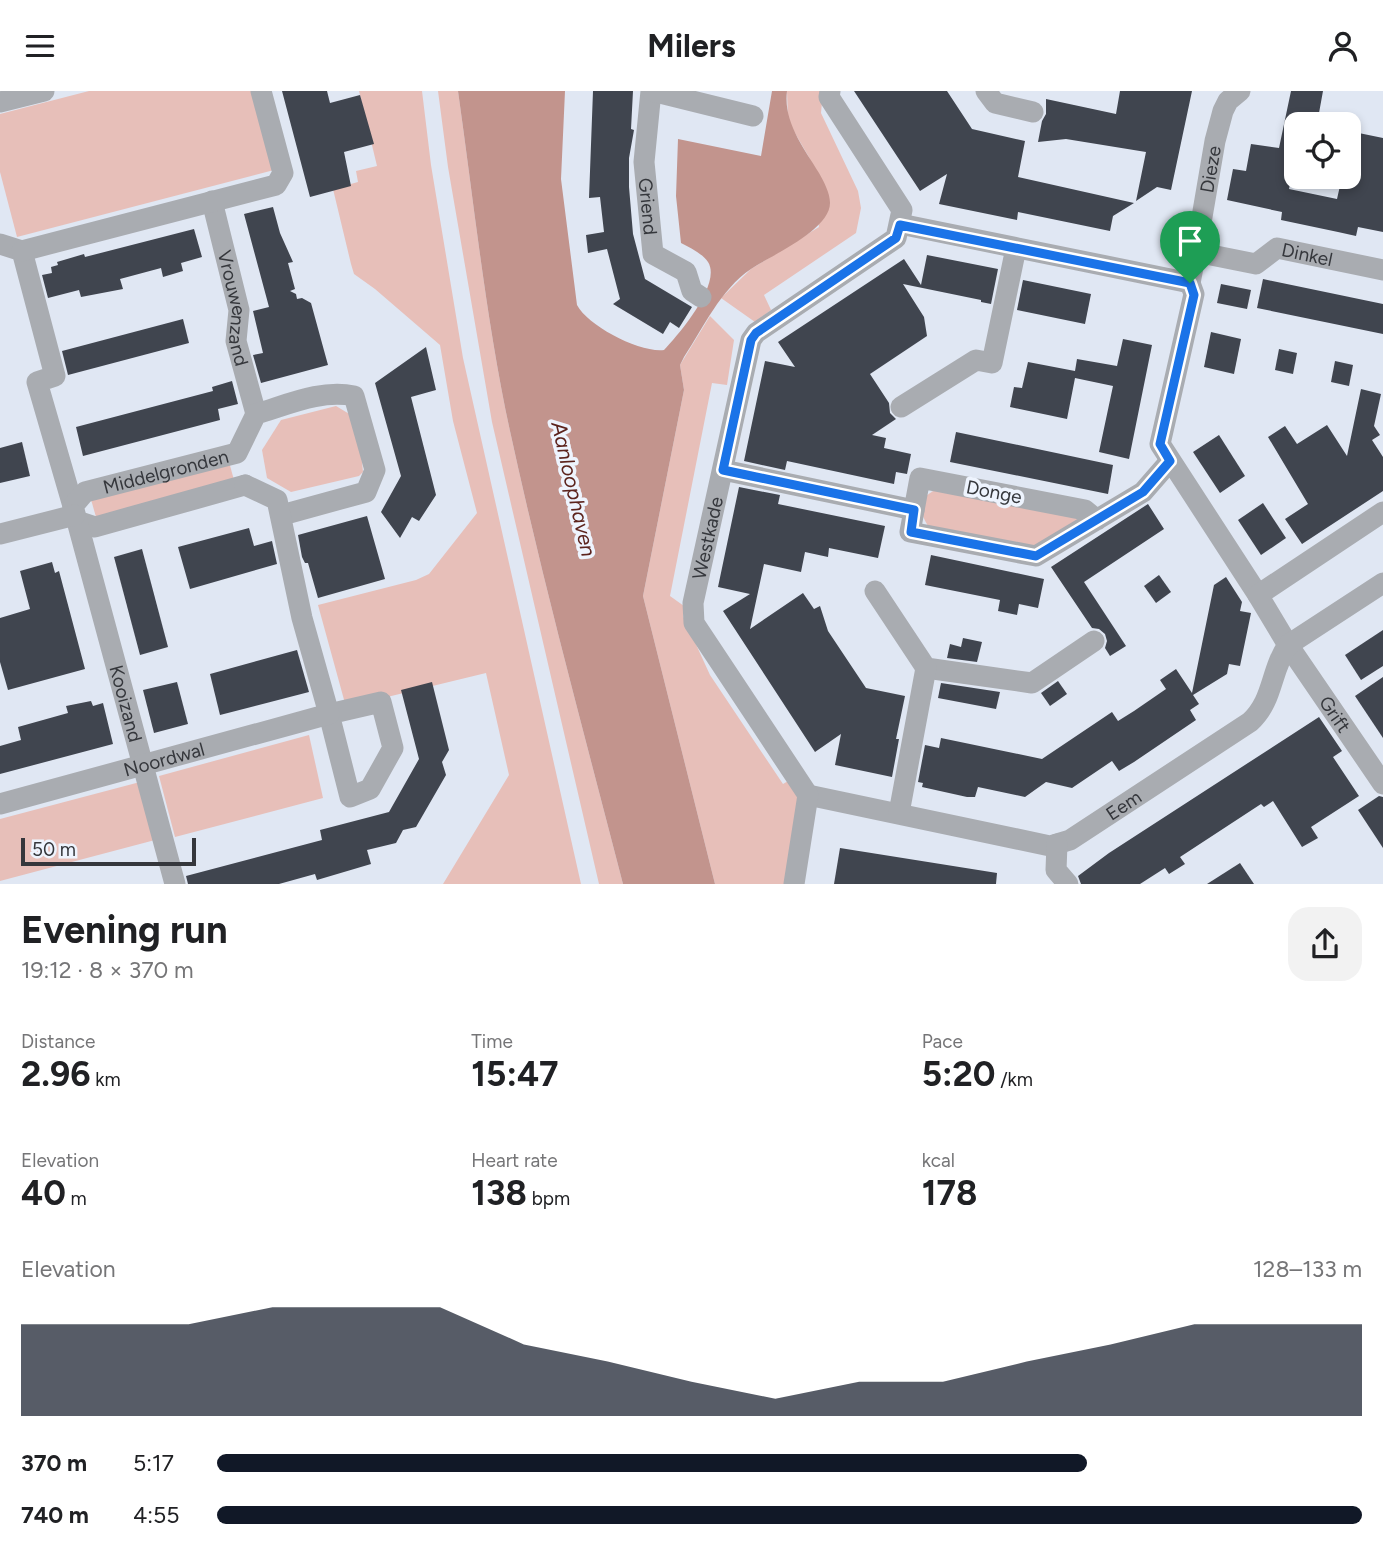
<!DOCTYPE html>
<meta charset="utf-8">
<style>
body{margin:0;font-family:Figtree,sans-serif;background:#f2f2f2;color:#202124;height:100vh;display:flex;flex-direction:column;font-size:26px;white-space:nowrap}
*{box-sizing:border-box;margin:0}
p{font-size:23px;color:#757577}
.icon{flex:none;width:38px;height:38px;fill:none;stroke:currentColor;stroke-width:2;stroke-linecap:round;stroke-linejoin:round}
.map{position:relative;height:793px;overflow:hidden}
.panel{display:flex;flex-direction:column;background:#fff;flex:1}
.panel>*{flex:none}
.buttons{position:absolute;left:1284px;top:21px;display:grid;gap:14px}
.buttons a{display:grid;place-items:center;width:77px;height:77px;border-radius:14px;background:#fff;box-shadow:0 4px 10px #0003;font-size:35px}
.scale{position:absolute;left:21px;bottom:18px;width:175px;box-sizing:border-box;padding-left:7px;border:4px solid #35373c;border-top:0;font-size:19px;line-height:24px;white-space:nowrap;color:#35373c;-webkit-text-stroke:5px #eef4fe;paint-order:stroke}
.pin{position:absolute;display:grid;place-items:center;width:60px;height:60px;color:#fff;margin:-72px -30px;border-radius:50% 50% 50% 0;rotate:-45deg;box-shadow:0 0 7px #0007}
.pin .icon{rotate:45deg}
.round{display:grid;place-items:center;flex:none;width:74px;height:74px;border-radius:21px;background:#f2f2f2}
.summary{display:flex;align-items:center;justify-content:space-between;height:119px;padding:0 21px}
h1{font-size:38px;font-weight:700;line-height:52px}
.metrics{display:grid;grid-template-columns:repeat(3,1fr);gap:10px;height:119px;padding:7px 21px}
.metrics div{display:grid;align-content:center}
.metrics b{font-size:35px;font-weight:700}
.metrics small{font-size:19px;font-weight:400}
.metrics p{font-size:19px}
.chart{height:196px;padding:14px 21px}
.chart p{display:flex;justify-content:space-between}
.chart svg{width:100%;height:126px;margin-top:7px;fill:#111827;opacity:.7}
ul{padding:0 21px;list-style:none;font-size:23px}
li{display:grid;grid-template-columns:112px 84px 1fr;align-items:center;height:52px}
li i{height:18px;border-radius:9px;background:#111827}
header{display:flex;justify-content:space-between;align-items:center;height:91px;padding:0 21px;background:#fff;font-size:32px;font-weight:700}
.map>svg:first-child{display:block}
.green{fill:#e7bfb9}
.water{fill:#c2948d}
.building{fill:#40454f}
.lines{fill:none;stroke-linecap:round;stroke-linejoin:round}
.minor{stroke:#a9acb1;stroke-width:21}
.route-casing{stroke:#fff;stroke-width:14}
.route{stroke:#1a73e8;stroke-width:9}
.labels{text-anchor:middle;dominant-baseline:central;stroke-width:7;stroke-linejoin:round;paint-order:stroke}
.street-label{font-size:19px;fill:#35373c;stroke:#eef4fe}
.water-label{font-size:21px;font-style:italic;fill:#5c231d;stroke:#eef4fe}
</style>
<header><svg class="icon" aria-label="menu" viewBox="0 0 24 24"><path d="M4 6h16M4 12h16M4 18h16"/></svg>Milers<svg class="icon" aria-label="person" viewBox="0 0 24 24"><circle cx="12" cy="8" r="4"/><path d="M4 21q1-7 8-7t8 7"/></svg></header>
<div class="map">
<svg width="1383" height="793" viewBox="0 0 1383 793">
<rect width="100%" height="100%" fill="#e0e7f3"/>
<!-- green -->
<g class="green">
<path d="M89 0H253L274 79 17 146 0 81V23Z"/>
<path d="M359 0H422L431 74 463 267 581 793H443L509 684 486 582 346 616 318 514 416 489 429 483 477 422 453 330 440 254 375 198 354 183 351 173 333 98 358 91 356 80 377 75Z"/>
<path d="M438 0H458C474 113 486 229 510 340 543 492 584 642 623 793H599L492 331 448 76Z"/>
<path d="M787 0H823L821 22 858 100 861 117 856 142 764 204 771 219 755 231 721 207 751 178 819 136 810 68 788 30Z"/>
<path d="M710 225 734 249 727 294 712 292 670 505 684 515 683 525 710 584 783 693 788 690 800 709 787 793H715L643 505 684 299 680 274Z"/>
<path d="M336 315 351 324 361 361 363 381 359 385 291 401 267 387 262 359 281 329Z"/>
<path d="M229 371 234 389 96 426 90 405Z"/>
<path d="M942 397 1082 424 1083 431 1042 457 928 435C916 416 920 403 942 397Z"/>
<path d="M309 644 323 707 175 746 159 685Z"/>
<path d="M140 691 155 749 0 790V728Z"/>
</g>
<!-- water -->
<path class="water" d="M458 0H565L561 88 577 214C588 235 640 262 664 259 679 243 722 193 708 171 702 162 690 157 681 152L676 105 678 48 761 65 772 0H787C783 31 804 57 819 82 824 91 830 102 830 112 830 139 772 164 751 178 720 199 704 236 684 266L680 274 684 299 643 505 715 793H623C584 642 543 492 510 340 486 229 474 113 458 0Z"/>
<!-- building -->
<g class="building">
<path d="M282 0H327L330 12 360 4 374 53 344 61 351 95 310 106Z"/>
<path d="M593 0H633L631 38 634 39 629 67V96L633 143 645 188 692 216 679 237 670 231 663 243 613 213 620 208 607 158 588 162 586 144 604 141 600 106 589 107Z"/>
<path d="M854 0H947L972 38 1025 50 1018 86 1134 112 1113 125 1110 140 1018 121 1017 129 939 113 947 83 920 100Z"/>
<path d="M1120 0H1192L1171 99 1157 96 1136 110 1146 61 1066 48 1038 51 1042 30 1046 23V8L1116 23Z"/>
<path d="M1291 0H1323L1317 33H1297V59L1289 98 1337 108 1342 86H1349V40L1383 47V141L1358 136 1356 145 1338 141 1281 129 1282 121 1227 109 1233 78 1246 80 1251 53 1279 57Z"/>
<path d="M273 116 280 142 293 171 288 172 295 198 290 200 296 203 297 208 302 207 311 212 328 274 261 292 253 264 263 262 253 220 269 216 244 123Z"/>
<path d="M194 138 202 166 181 172 183 180 163 186 161 177 120 188 123 198 81 206 79 199 48 207 42 184 52 182 51 176 58 174 57 171 84 163 85 166Z"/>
<path d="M927 164 998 178 991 213 981 211V209L903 193 924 226 927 245 870 283 889 312 890 322 896 328 872 344 886 347 884 357 911 363 907 383 896 381 894 393 787 370 785 379 744 370 765 270 795 276 778 251 904 168 921 194Z"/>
<path d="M1263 188 1383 213V243L1257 217Z"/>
<path d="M1023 189 1091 203 1085 233 1017 219Z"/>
<path d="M1221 193 1251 199 1247 218 1217 212Z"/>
<path d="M183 228 189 252 68 284 62 260Z"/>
<path d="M1211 241 1241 248 1234 283 1204 276Z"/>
<path d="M1123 248 1152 254 1129 368 1099 361 1113 295 1075 287 1067 328 1010 316 1014 296 1022 297 1028 271 1075 280 1077 268 1117 275Z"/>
<path d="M426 256 436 299 411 306 436 404 419 430 412 426 400 447 381 421 401 385 375 292Z"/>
<path d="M1279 258 1297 262 1293 283 1275 279Z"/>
<path d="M1335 270 1353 274 1349 295 1331 291Z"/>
<path d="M232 290 238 313 218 318 220 329 83 365 76 336 213 300 212 296Z"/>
<path d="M1361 298 1381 303 1374 335 1380 344 1372 349 1383 366V400L1302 453 1285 428 1308 413 1268 346 1285 335 1297 353 1327 334 1347 365Z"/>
<path d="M956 341 1113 374 1108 403 950 371Z"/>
<path d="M1219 344 1245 385 1220 402 1193 361Z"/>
<path d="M22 351 30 385 0 392V357Z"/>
<path d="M739 396 780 404 778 413 885 435 878 467 829 457 828 466 805 461 801 481 764 473 750 538 803 502 814 518 820 515 828 540 866 597 905 605 896 648H899L892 686 835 674 841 643 815 661 723 520 750 503 718 496Z"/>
<path d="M1263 412 1286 447 1261 464 1238 429Z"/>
<path d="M1148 413 1164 438 1084 491 1126 555 1110 565 1105 557 1107 550 1105 543 1099 538 1092 537 1051 476Z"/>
<path d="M367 425 385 488 318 507 308 472H305L302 466 298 444Z"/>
<path d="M249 437 254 455 272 450 277 473 190 498 178 456Z"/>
<path d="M142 458 168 556 140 564 114 466Z"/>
<path d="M931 464 1044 488 1038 517 1019 513 1017 524 998 520 1000 509 925 494Z"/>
<path d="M52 471 55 482 59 480 85 578 8 599 0 571V527L30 518 20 480Z"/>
<path d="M1159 484 1171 501 1156 512 1144 495Z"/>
<path d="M1226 486 1242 511 1240 520 1251 522 1240 575 1229 573 1227 583 1193 604 1199 613 1190 619 1196 629 1134 671 1119 680 1112 670 1072 697 1046 691 1025 706 978 696 975 706H967L922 696 923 692 918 691 925 654 939 657 941 647 1042 668 1112 621 1118 630 1134 620 1166 598 1160 589 1176 578 1192 602 1214 494Z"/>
<path d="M1383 539V575L1361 589 1345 564Z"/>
<path d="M963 547 982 551 977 571 947 567 950 553 961 556Z"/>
<path d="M297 559 309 601 220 624 210 583Z"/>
<path d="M1383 586V647L1355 605Z"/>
<path d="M1058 590 1067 603 1050 615 1041 602Z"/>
<path d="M177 591 188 633 154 642 143 599Z"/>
<path d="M432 591 449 659 442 671 446 684 416 736 403 739 396 752 367 759 371 773 317 789 315 783 279 793H188L186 785 322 749 320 739 389 721 419 668 401 599Z"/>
<path d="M941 592 1000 601 996 618 938 607Z"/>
<path d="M91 610 93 615 103 612 113 653 0 683V655L21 649 18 636 68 622 66 615Z"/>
<path d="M1319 626 1342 660 1333 666 1359 705 1311 736 1318 747 1302 756 1273 710 1264 716 1261 713 1180 766 1185 773 1169 783 1165 777 1140 793H1081L1078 785 1109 762Z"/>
<path d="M1379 705 1383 706V757L1358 719Z"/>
<path d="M840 757 997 782 996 793H834Z"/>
<path d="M1240 772 1254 793H1207Z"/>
</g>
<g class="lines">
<!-- minor -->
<g class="minor">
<path id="s1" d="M651 0 644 71 653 163 686 181 692 200 701 206"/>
<path d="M652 0 753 25"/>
<path d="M986 0 995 12 1033 21"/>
<path d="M0 11 44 0"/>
<path id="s2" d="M212 110 239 219 236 250 256 323"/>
<path id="s3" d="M900 133 1190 192 1196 161 1256 173 1277 157 1383 179"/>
<path d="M0 153 22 160 55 285 37 291 73 415"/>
<path d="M22 160 276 94 283 82 261 0"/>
<path id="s4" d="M1196 161 1215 50 1223 20 1228 10 1240 0"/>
<path d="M1190 192 1194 203 1160 353 1258 504"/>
<path d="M901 316 976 269 992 272 1016 157"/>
<path d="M723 379 914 419"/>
<path id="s5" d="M245 394 95 436 77 430 73 415 85 401 237 362 256 323C287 314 321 298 354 305L375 379 366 401 282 424"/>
<path id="s6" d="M1383 421 1258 504 1288 554 1383 693"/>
<path d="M1097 429 1085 419 920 387 910 441 1036 465 1143 401 1170 370"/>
<path id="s7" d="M77 430 175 793"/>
<path d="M0 443 75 424"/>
<path d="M875 500 926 577 1032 592 1094 550"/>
<path d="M381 611 393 657 370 698 350 706 329 623Z"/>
<path id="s8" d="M808 704 1050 755 1070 749 1250 631C1274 609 1270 580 1288 554L1383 492"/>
<path id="s9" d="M0 713 329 623 302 527 277 409 245 394"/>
<path d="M899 722 926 577"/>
<path d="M1057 753 1056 779 1068 793"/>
<path id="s10" d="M794 793 808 704 694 532 693 512 751 249 756 242 896 147 902 119 829 6 830 0"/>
</g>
</g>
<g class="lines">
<!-- route casing -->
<g class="route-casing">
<path id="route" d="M900 134 1190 192 1194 204 1160 353 1170 370 1143 401 1036 465 911 441 914 419 723 379 751 249 756 242 896 147Z"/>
</g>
<!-- route -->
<use href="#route" class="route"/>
</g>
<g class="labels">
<!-- street labels -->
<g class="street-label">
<text stroke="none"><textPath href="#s4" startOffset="84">Dieze</textPath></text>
<text stroke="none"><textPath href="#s1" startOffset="116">Griend</textPath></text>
<text stroke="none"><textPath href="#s3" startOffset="446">Dinkel</textPath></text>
<text stroke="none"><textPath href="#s2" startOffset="110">Vrouwenzand</textPath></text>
<text stroke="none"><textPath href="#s5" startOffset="292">Middelgronden</textPath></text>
<text transform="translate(994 401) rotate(11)">Donge</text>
<text stroke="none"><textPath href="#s10" startOffset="383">Westkade</textPath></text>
<text stroke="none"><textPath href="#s7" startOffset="189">Kooizand</textPath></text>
<text stroke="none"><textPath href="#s6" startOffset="292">Grift</textPath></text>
<text stroke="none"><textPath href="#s9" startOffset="170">Noordwal</textPath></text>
<text stroke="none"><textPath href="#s8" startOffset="332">Eem</textPath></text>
</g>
<!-- water labels -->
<g class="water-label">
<text transform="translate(574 398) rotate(77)">Aanloophaven</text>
</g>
</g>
</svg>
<div class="buttons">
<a><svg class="icon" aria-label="locate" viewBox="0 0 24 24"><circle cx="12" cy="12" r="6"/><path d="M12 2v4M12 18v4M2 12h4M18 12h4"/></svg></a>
</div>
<div class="scale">50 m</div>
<div class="pin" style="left:1190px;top:192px;background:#1e9e55"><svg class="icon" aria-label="arrive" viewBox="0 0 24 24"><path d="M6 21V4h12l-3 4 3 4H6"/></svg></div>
</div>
<section class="panel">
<div class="summary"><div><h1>Evening run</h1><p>19:12 · 8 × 370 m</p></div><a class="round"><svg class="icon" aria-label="share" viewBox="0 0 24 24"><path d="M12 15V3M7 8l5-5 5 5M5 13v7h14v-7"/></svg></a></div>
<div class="metrics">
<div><p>Distance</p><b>2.96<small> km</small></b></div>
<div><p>Time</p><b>15:47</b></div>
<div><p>Pace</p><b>5:20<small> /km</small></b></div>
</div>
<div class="metrics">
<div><p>Elevation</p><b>40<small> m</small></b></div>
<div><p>Heart rate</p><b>138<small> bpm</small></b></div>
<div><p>kcal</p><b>178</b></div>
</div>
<div class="chart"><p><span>Elevation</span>128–133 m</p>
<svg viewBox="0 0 160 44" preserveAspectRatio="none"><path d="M0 44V12L10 12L20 12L30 6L40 6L50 6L60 19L70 25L80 32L90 38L100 32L110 32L120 25L130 19L140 12L150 12L160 12V44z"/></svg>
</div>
<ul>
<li><b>370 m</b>5:17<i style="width:76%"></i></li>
<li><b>740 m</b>4:55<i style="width:100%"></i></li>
</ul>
</section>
